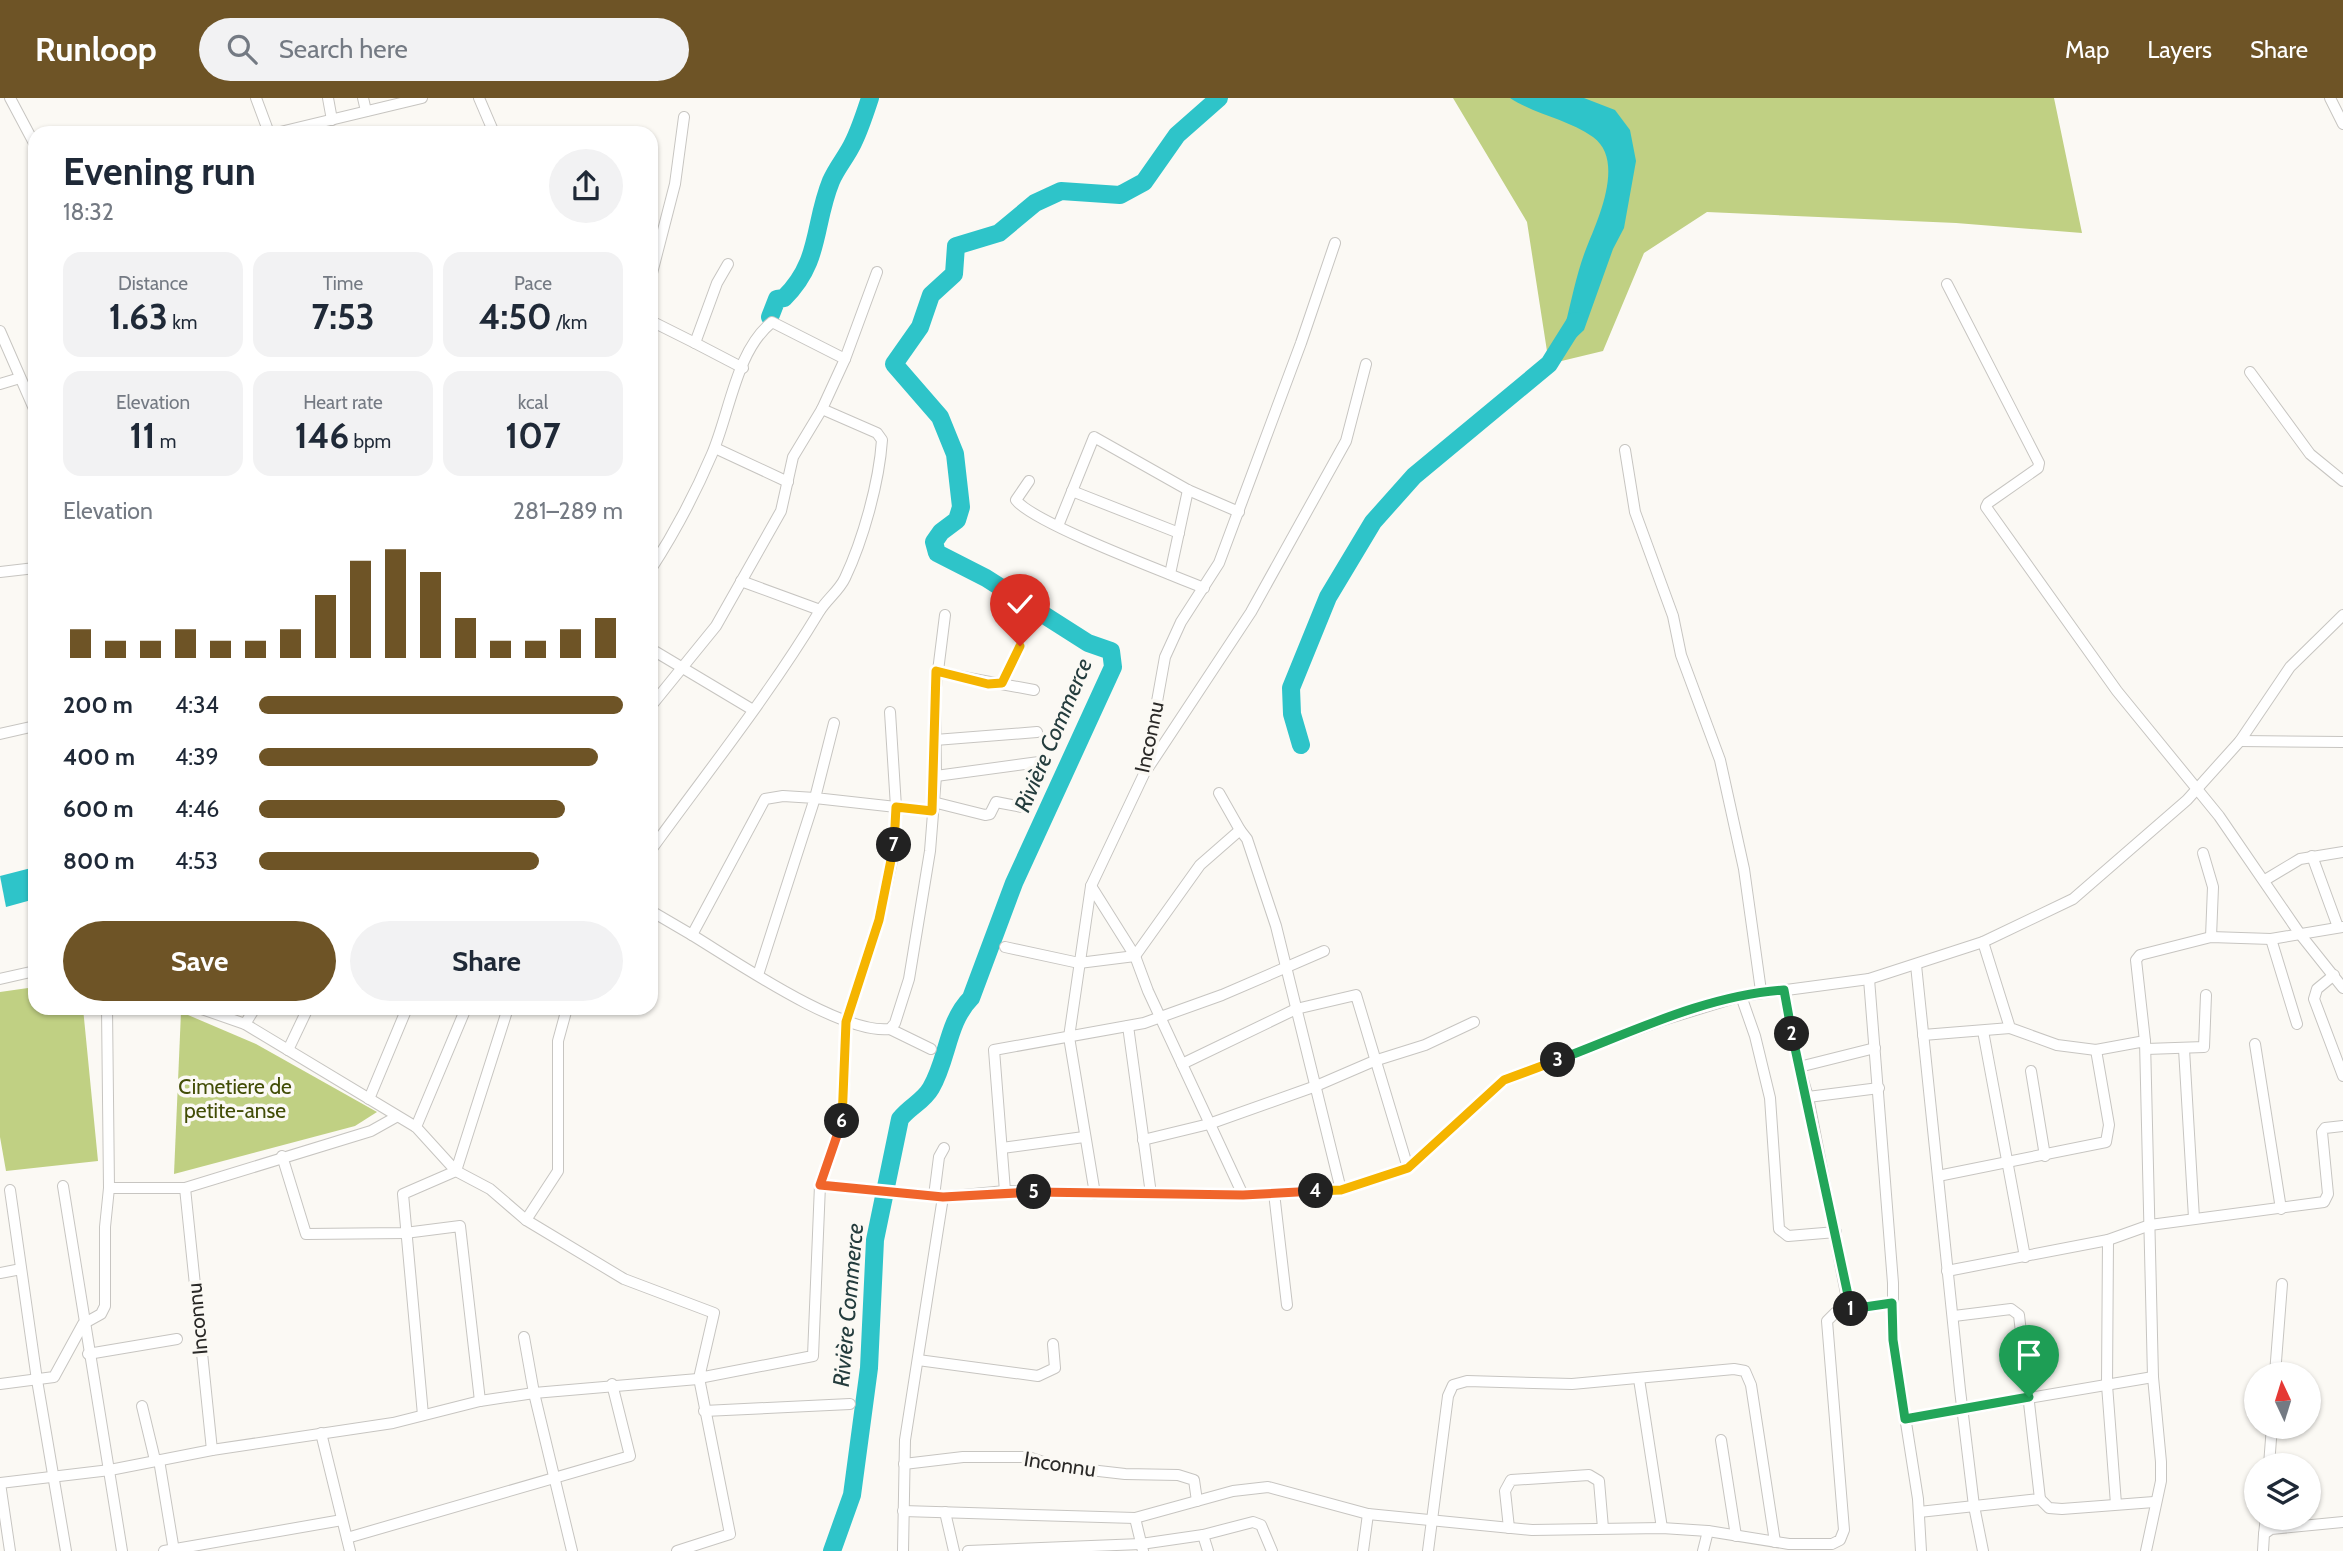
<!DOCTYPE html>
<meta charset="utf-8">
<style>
body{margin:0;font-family:Cabin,sans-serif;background:#f2f2f3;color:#1f2937;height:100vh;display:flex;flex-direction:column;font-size:26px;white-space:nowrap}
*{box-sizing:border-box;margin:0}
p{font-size:23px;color:#747a83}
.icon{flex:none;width:38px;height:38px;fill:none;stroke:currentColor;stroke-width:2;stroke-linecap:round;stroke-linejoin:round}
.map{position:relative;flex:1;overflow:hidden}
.drawer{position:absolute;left:28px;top:28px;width:630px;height:889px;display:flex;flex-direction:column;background:#fff;border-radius:21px;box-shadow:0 2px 5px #0004}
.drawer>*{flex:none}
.needle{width:46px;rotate:356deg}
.controls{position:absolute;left:2244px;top:1264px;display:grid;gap:14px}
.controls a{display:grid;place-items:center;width:77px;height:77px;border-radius:50%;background:#fff;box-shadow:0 2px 5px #0004;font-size:35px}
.pin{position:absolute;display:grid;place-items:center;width:60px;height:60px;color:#fff;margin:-72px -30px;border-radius:50% 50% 50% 0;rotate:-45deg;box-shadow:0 0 7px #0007}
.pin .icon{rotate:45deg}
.km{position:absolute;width:35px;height:35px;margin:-18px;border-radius:50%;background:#222;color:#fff;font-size:19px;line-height:35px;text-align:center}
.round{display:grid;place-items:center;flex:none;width:74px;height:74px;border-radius:37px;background:#f2f2f3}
.head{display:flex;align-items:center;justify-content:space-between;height:119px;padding:0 35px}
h1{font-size:38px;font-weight:700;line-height:52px}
.metrics{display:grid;grid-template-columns:repeat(3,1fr);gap:10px;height:119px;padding:7px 35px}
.metrics div{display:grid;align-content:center;border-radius:18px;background:#f2f2f3;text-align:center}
.metrics b{font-size:35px;font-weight:700}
.metrics small{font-size:19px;font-weight:400}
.metrics p{font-size:19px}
.chart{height:196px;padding:14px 35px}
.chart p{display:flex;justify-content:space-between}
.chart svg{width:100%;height:126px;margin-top:7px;stroke:#6e5426;stroke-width:6}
.button{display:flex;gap:14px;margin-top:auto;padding:14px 35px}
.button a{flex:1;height:80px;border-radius:42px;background:#6e5426;color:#fff;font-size:28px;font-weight:700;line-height:80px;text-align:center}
.button a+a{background:#f2f2f3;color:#1f2937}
ul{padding:0 35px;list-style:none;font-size:23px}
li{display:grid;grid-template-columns:112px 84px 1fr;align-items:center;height:52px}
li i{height:18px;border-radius:9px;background:#6e5426}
header{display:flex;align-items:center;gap:42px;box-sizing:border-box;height:98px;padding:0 35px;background:#6e5426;color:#fff}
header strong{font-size:33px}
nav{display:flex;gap:38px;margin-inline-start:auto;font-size:24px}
.search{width:490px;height:63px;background:#f2f2f3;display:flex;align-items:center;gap:18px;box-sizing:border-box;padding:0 24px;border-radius:38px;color:#747a83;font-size:26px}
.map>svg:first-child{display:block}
.green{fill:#c0d083}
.water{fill:#2ec4c9}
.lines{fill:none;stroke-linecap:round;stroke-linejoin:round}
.river{stroke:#2ec4c9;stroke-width:18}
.minor-casing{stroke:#c7c5c1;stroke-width:12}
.minor{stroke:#fff;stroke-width:10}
.split-1-casing{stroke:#fff;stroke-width:14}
.split-2-casing{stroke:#fff;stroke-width:14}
.split-3-casing{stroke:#fff;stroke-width:14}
.split-4-casing{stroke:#fff;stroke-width:14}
.split-5-casing{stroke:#fff;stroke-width:14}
.split-6-casing{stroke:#fff;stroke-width:14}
.split-7-casing{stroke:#fff;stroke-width:14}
.split-8-casing{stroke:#fff;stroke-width:14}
.split-1{stroke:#22a559;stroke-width:9}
.split-2{stroke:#22a559;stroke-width:9}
.split-3{stroke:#22a559;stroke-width:9}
.split-4{stroke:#f5b400;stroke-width:9}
.split-5{stroke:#f0652b;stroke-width:9}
.split-6{stroke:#f0652b;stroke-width:9}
.split-7{stroke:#f5b400;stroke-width:9}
.split-8{stroke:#f5b400;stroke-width:9}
.labels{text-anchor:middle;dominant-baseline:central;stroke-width:7;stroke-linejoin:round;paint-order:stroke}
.street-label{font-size:21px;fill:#2a2927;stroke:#fbf9f4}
.park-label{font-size:21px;fill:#424d06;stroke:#fbf9f4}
.water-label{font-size:23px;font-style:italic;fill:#243c3d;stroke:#fbf9f4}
</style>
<header>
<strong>Runloop</strong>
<div class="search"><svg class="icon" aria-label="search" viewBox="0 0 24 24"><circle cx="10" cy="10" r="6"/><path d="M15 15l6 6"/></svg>Search here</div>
<nav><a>Map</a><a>Layers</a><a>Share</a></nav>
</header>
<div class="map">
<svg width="2343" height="1453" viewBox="0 0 2343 1453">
<rect width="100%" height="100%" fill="#fbf9f4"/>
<!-- green -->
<g class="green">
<path d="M1453 0H2054L2082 135 1956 125 1707 114 1644 155 1603 253 1549 266 1527 124Z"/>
<path d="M35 889V910H83L98 1063 6 1073 0 1039V894Z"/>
<path d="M181 914 256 946 377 1014 355 1028 174 1076Z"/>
</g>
<!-- water -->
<g class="water">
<path d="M1510 0H1584L1615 12 1630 32 1636 63 1624 130 1613 151 1584 232 1566 249 1563 243 1566 224C1572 200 1577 174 1586 151 1597 123 1626 63 1593 39 1567 21 1536 17 1510 0Z"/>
<path d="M35 769V801L6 809 0 778Z"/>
</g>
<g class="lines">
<!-- river -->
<g class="river">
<path d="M770 219 777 201 784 200C821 164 813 127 831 83 837 69 847 58 853 45 860 31 865 15 870 0"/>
<path d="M1301 647 1292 616 1291 590 1328 499 1373 424 1414 378 1549 266 1576 223"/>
<path d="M832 1453 852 1397 869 1270 875 1142 900 1021C910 1008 923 1004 931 990 948 961 947 924 971 900L1014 785 1113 569 1111 553 1088 545 986 480 937 455 934 444 941 434 957 422 961 409 955 356 940 319 894 266 920 229 931 197 954 176 956 148 999 135 1035 105 1061 93 1120 97 1144 84 1177 37 1219 0"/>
</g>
<!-- minor casing -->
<g class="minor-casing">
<g id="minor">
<path d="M10 0 35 47"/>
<path d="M256 0 269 35"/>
<path d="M328 0 332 22"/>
<path d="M363 0 366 13"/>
<path d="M479 0 494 35"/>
<path d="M2330 0 2343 26"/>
<path d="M276 35 422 0"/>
<path d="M728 166 717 185 695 245 743 270"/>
<path d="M651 179 675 86 684 19"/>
<path d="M1947 186 2039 365 2038 370 1988 405 1986 409 2117 593 2219 718 2300 836 2343 890"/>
<path d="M651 223 695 245"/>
<path d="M0 233 35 313"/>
<path d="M2250 274 2310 356 2343 383"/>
<path d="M0 286 20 280"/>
<path d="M715 350 788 384"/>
<path d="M1625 352 1635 414 1673 518 1681 557 1720 662 1744 771 1761 893"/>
<path d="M1029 383 1016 402C1033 425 1170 476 1204 490"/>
<path d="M1072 393 1179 435"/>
<path d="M1058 428 1094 339 1188 392 1239 414"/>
<path d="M651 471C675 434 695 396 712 356 730 314 736 253 772 224L845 261"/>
<path d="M0 474 35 470"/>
<path d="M1170 476 1188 392"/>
<path d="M741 483 820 512"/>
<path d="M651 551 753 612"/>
<path d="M936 574 1034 592"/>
<path d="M1002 585 1020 548"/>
<path d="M651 608 716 528 781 413 793 359 822 311 845 261 877 174"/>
<path d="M890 614 896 709 932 713"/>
<path d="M0 636 35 628"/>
<path d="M935 642 1037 634"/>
<path d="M2240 643 2343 644"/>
<path d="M1146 673 1251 514 1346 343 1366 266"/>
<path d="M936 678 1039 664"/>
<path d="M1219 695 1240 732"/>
<path d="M933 704 985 717 990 716 996 704 1022 709"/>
<path d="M651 752C708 673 769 597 819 514 826 502 839 493 845 480 863 442 879 385 882 342L877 335 822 311"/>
<path d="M2203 755 2213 789 2211 839"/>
<path d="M2312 758 2338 829"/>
<path d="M2265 782 2300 761 2343 754"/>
<path d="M1091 788 1135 858 1148 893 1243 1097"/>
<path d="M651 813 692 837 765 701 783 698 815 700 758 877"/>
<path d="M692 837C735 863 842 937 890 931L895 925 909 881 930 753 936 678 935 597 945 517"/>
<path d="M2271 841 2297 926"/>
<path d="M1983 844 2010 930 2057 947 2096 952 2145 943 2153 1279 2161 1364V1383L2146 1453"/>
<path d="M1005 849 1079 865 1135 858 1200 767 1240 732 1247 741 1276 828 1341 1092"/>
<path d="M1916 867 1960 1292 1974 1408 1983 1453"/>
<path d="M2334 877 2317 891 2314 901 2343 978"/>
<path d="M0 881 35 873"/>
<path d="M1869 881 1893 1185V1242L1918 1401 1921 1453"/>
<path d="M1784 892 1799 969 1875 950"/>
<path d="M1741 898 1755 938 1770 1000 1779 1131 1788 1138 1836 1134"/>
<path d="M199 910 245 926 416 1029 456 1073 490 1091 526 1122 624 1181 714 1215 699 1280 813 1258 820 1087 843 1018 846 924 879 822 893 758 896 709 815 700 834 625"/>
<path d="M245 926 255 910"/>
<path d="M1128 928 1151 1096"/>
<path d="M890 931 931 951"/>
<path d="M1983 933 2025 1159"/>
<path d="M1923 937 2010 930"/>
<path d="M2145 943 2136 862 2140 857 2211 839 2271 841 2343 829"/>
<path d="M2255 946 2281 1111"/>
<path d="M2146 951 2204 949 2206 897"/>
<path d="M2184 951 2194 1120"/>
<path d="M288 952 308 910"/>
<path d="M1182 966 1296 911 1356 897 1408 1070"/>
<path d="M1799 969 1808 999"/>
<path d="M2031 973 2045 1058"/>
<path d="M369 1001 407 910"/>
<path d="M416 1029 466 910"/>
<path d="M1143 1042 1209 1026 1316 988 1374 963 1425 947 1474 924"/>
<path d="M1002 1050 1084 1039"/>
<path d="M282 1058 306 1136 405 1135 460 1128 480 1303"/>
<path d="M1938 1078 2106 1044 2109 1027 2096 952"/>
<path d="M820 1087 943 1099"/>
<path d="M63 1088 122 1453"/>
<path d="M109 1090H185L371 1033 396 1019"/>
<path d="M185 1090 212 1352"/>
<path d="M10 1092 37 1282 66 1453"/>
<path d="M1005 1093 994 952 1144 925 1222 897 1324 853"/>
<path d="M1274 1095 1287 1207"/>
<path d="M1095 1096 1069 939 1091 788 1144 676 1165 559 1181 524 1219 465 1301 245 1335 145"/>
<path d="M934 1098 939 1059 944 1050"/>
<path d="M526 1122 558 1073V943L567 910"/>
<path d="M2108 1142 2107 1287 2116 1406"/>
<path d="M1947 1173 2108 1142 2150 1127 2324 1104 2328 1096 2322 1034 2325 1030 2343 1028"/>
<path d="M0 1175 21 1171"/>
<path d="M1849 1211 1808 999 1879 990"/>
<path d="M524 1239 534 1295 572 1453"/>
<path d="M88 1256 177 1241"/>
<path d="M918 1262 1038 1278 1055 1270 1053 1246"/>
<path d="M2275 1276 2282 1186"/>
<path d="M1639 1281 1662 1430"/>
<path d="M0 1286 54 1279 83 1226 101 1216 105 1208V1129L109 1090 107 910"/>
<path d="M142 1308 155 1362"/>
<path d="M704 1313 850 1306"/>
<path d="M423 1317 403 1096 456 1073 508 910"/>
<path d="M1905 1321 2153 1279"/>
<path d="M321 1335 350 1453"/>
<path d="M1721 1342 1736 1438"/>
<path d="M159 1362 174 1453"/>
<path d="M904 1366 963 1359H1028L1055 1368 1125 1376 1178 1377 1194 1382 1197 1403"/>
<path d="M2269 1367 2272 1328"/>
<path d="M0 1385 110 1372 212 1352 393 1325 480 1303 534 1295 698 1281"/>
<path d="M0 1385 10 1453"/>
<path d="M2040 1401 2049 1410 2062 1411 2154 1404"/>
<path d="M903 1413 1135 1420 1233 1393 1268 1389 1368 1416 1532 1432 1662 1430 1708 1433 1789 1446H1832L1840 1442 1844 1432 1827 1223 1835 1215 1892 1205"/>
<path d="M945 1414 954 1453"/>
<path d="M1919 1414 2040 1401 2019 1217 2011 1211 1954 1218"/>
<path d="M1135 1420 1143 1453"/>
<path d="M1509 1430 1505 1393 1511 1382 1589 1377 1599 1383 1603 1430"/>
<path d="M2264 1436 2266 1419"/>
<path d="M1203 1437 1208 1453"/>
<path d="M347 1440 630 1358 612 1286"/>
<path d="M164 1453 342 1422"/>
<path d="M677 1453 730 1436 699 1280"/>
<path d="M903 1453 905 1342 943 1099 1005 1093 1243 1097 1341 1092 1408 1070 1504 982 1663 922 1741 898 1869 881 1983 844 2073 801 2187 702 2240 643 2290 569 2343 517"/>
<path d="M968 1453 1141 1446 1203 1437 1253 1424 1261 1427 1272 1453"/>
<path d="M1363 1453 1368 1416"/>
<path d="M1428 1453 1448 1298 1453 1287 1467 1283 1572 1286 1734 1271 1745 1273 1751 1287 1775 1444"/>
<path d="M1703 1453 1708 1433"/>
<path d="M2263 1453 2264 1436 2271 1431 2343 1424"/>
</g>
</g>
<!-- minor -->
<use href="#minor" class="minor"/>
</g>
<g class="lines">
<!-- split-1 casing -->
<g class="split-1-casing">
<path id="split-1" d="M1851 1211 1892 1205 1893 1242 1905 1321 2029 1299"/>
</g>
<!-- split-2 casing -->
<g class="split-2-casing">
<path id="split-2" d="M1792 936 1851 1211"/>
</g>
<!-- split-3 casing -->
<g class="split-3-casing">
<path id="split-3" d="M1558 962C1630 935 1706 897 1784 892L1792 936"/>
</g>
<!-- split-4 casing -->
<g class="split-4-casing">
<path id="split-4" d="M1316 1093 1341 1092 1408 1070 1504 982 1558 962"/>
</g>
<!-- split-5 casing -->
<g class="split-5-casing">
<path id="split-5" d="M1034 1094 1243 1097 1316 1093"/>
</g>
<!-- split-6 casing -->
<g class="split-6-casing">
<path id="split-6" d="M842 1023 820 1087 943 1099 1034 1094"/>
</g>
<!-- split-7 casing -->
<g class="split-7-casing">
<path id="split-7" d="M842 1023 846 924 879 822 894 747"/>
</g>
<!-- split-8 casing -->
<g class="split-8-casing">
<path id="split-8" d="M894 747 896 709 932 713 936 573 988 586 1002 585 1020 548"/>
</g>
<!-- split-1 -->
<use href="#split-1" class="split-1"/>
<!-- split-2 -->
<use href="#split-2" class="split-2"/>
<!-- split-3 -->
<use href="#split-3" class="split-3"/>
<!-- split-4 -->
<use href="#split-4" class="split-4"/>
<!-- split-5 -->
<use href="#split-5" class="split-5"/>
<!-- split-6 -->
<use href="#split-6" class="split-6"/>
<!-- split-7 -->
<use href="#split-7" class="split-7"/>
<!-- split-8 -->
<use href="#split-8" class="split-8"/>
</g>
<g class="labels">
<!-- street labels -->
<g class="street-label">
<text transform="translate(1149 639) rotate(-78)">Inconnu</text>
<text transform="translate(197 1221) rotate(-95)">Inconnu</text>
<text transform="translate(1060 1366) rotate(9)">Inconnu</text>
</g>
<!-- park labels -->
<g class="park-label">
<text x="235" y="988">Cimetiere de<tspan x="235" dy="24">petite-anse</tspan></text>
</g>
<!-- water labels -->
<g class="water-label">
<text transform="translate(1053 637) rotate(-67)">Rivière Commerce</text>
<text transform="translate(848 1207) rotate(-85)">Rivière Commerce</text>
</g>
</g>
</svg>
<div class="controls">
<a><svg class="needle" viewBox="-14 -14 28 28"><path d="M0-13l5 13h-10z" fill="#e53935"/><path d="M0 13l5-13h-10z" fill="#747a83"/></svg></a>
<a><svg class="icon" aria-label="layers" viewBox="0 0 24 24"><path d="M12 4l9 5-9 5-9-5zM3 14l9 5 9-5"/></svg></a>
</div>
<div class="pin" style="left:2029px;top:1299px;background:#1e9e55"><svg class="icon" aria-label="arrive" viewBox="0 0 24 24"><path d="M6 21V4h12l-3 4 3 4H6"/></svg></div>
<div class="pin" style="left:1020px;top:548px;background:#d93025"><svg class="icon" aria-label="check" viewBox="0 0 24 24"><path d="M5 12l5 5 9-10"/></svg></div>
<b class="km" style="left:1851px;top:1211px">1</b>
<b class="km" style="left:1792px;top:936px">2</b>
<b class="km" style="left:1558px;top:962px">3</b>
<b class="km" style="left:1316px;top:1093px">4</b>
<b class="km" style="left:1034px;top:1094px">5</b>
<b class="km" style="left:842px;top:1023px">6</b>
<b class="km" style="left:894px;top:747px">7</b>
<section class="drawer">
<div class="head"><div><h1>Evening run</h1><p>18:32</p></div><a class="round"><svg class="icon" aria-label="share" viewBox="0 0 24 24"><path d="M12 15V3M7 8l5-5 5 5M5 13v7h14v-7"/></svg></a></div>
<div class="metrics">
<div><p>Distance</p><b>1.63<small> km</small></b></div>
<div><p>Time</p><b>7:53</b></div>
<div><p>Pace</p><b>4:50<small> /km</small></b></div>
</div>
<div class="metrics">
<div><p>Elevation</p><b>11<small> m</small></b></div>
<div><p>Heart rate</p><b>146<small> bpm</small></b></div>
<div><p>kcal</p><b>107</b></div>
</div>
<div class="chart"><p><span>Elevation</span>281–289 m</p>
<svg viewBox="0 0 160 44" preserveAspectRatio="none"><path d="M5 44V34M15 44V38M25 44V38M35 44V34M45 44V38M55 44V38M65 44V34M75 44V22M85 44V10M95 44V6M105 44V14M115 44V30M125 44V38M135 44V38M145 44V34M155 44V30"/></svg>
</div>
<ul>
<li><b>200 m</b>4:34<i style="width:100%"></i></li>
<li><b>400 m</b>4:39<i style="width:93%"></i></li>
<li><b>600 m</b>4:46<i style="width:84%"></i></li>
<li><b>800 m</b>4:53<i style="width:77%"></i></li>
</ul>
<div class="button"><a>Save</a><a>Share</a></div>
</section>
</div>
